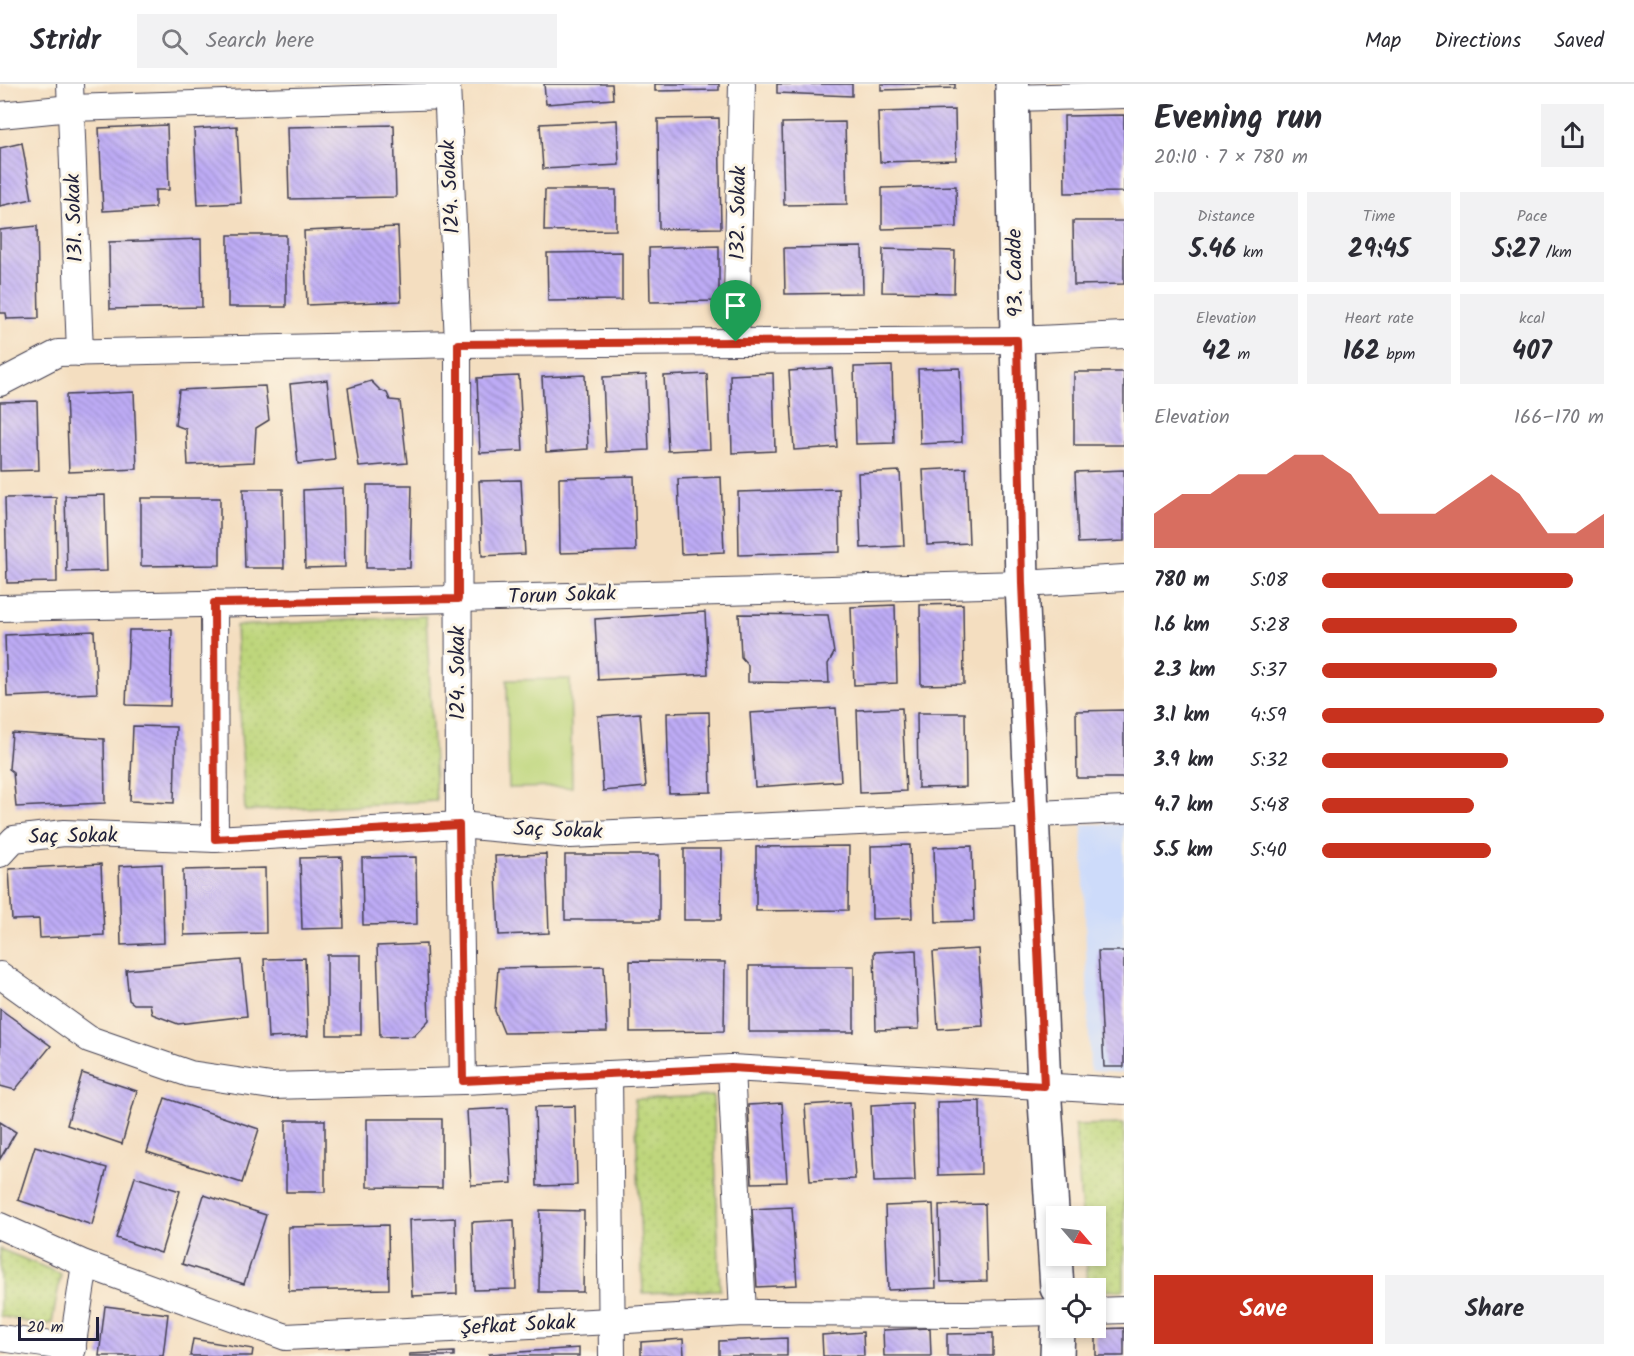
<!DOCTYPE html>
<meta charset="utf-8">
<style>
body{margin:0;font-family:Kalam,sans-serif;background:#f2f2f3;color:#2b2b33;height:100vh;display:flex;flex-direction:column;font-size:22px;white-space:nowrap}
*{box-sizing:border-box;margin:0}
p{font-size:20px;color:#7c7c81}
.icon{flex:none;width:33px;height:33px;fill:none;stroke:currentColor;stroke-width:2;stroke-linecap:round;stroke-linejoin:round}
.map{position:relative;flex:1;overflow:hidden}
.sheet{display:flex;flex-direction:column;background:#fff;width:510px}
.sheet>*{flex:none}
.needle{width:39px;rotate:118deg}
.controls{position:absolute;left:1046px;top:1122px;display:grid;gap:12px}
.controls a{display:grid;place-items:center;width:60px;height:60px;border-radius:0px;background:#fff;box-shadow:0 3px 9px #0003;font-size:30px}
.scale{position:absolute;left:18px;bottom:15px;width:81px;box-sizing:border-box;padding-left:6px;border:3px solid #22223b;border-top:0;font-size:16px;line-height:21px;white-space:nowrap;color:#22223b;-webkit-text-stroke:4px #fcf5e5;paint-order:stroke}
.pin{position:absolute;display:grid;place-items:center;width:51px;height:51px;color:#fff;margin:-62px -26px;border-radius:50% 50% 50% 0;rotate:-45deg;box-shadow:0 0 6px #0007}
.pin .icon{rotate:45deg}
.round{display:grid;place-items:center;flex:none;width:63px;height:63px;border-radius:0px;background:#f2f2f3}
.headline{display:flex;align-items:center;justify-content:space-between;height:102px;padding:0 30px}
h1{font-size:33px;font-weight:700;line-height:45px}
.figures{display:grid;grid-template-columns:repeat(3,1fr);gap:9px;height:102px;padding:6px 30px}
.figures div{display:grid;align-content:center;border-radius:0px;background:#f2f2f3;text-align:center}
.figures b{font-size:26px;font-weight:700}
.figures small{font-size:16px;font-weight:400}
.figures p{font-size:16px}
.chart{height:168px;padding:12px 30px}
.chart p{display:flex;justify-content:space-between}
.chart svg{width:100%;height:108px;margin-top:6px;fill:#c8321e;opacity:.7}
.action{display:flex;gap:12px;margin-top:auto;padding:12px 30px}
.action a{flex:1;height:69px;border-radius:0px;background:#c8321e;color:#fff;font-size:24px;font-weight:700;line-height:69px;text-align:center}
.action a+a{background:#f2f2f3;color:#2b2b33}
ul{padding:0 30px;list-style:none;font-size:20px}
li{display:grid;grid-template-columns:96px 72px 1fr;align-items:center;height:45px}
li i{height:15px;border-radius:8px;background:#c8321e}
header{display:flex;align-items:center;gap:36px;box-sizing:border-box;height:84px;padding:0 30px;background:#fff;border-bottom:2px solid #e1e1e2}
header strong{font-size:28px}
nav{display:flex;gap:33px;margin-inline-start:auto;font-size:21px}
.search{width:420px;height:54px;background:#f2f2f3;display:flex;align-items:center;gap:15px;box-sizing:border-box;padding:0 21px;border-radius:0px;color:#7c7c81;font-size:22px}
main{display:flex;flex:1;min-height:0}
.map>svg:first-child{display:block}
.built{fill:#cddbfa}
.park{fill:url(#park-dots);stroke:#707c5b;stroke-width:1.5}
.pitch{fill:#bed67b;stroke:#707c5b;stroke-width:1.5}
.building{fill:url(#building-back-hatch)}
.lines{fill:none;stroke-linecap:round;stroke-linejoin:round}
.street-casing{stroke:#423e4f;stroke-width:28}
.secondary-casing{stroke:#423e4f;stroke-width:36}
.street{stroke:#fff;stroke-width:26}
.secondary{stroke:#fff;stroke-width:33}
.route-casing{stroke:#fff;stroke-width:12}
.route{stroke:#c8321e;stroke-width:8}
.labels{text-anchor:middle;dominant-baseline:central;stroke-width:6;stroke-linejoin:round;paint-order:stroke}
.street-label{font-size:21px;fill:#22223b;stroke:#fcf5e5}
</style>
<header>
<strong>Stridr</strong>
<div class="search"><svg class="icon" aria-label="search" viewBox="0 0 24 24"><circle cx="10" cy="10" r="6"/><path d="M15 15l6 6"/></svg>Search here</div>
<nav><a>Map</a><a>Directions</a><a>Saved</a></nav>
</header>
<main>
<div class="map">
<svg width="1124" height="1272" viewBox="0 0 1124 1272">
<defs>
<pattern id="park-dots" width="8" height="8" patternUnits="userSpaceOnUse" patternTransform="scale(1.5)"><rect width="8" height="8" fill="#bed67b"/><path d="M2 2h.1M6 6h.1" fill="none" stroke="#a3b76b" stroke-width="1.8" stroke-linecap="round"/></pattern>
<pattern id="building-back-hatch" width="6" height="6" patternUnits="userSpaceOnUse" patternTransform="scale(1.5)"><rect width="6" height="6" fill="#beacf6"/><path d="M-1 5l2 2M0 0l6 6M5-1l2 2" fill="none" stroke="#9a8cc8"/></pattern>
</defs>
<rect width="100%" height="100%" fill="#fcf5e5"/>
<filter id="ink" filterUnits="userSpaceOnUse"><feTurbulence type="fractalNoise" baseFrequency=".0167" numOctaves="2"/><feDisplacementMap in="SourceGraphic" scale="12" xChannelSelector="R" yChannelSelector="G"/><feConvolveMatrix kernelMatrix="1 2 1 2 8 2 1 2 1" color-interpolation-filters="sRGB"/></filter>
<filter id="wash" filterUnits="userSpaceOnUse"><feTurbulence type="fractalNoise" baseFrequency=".008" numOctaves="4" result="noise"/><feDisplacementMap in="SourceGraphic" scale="24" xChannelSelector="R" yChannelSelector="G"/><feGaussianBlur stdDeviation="1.35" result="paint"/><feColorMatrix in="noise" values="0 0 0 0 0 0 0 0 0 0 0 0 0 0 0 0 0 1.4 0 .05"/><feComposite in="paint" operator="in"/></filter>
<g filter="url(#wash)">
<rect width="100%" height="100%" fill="#f4dec0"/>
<!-- built -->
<path class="built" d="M1082 740H1124V989L1090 987Z"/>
<!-- park -->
<g class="park">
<path d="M426 532 436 717 245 727 236 542Z"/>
<path d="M713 1012 720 1206 643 1209 635 1015Z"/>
<path d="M1124 1040V1206L1095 1207V1204H1088L1086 1172H1095V1132H1082L1075 1041Z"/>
<path d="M0 1165 61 1190 52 1239 41 1241 0 1232Z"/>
</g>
<!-- pitch -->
<path class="pitch" d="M570 595 572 703 509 704 507 596Z"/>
<g id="blocks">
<!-- building -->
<g class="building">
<path d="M544 0H612L613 15 546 20Z"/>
<path d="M655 0H719V6L655 7Z"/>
<path d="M777 0H852V12L777 9Z"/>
<path d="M881 0H955V4L881 6Z"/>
<path d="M955 26 956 76 880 78 878 28Z"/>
<path d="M1124 31V108L1065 109 1064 32Z"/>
<path d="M719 34 721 144 659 145 658 35Z"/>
<path d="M617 36 619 81 543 85 540 40Z"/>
<path d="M845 38 847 120 784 121 782 39Z"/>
<path d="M167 41 169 106H155V124L103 127 99 44Z"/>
<path d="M394 41 396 113 289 115 287 43Z"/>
<path d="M237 42 241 119 198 121 194 45Z"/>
<path d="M22 59 32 115 0 122V64Z"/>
<path d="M956 102 957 143 882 145V104Z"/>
<path d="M545 106H616V146L544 147Z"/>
<path d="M1073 137H1124V200L1074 201Z"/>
<path d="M37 142 39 234 7 235 6 229H0V146Z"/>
<path d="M398 143 401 217 307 221 304 147Z"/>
<rect x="228" y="151" width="58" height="72"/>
<path d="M201 155 202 223 110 225 109 158Z"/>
<path d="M719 162V217L650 218 649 164Z"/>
<path d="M862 163 863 209 785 210 784 164Z"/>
<path d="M883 165 955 167 954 209 882 208Z"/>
<path d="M622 168V216L548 217 547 169Z"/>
<path d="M892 282 894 359 856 360 854 283Z"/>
<path d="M832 284 837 363 794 366 789 287Z"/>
<path d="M960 284 962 358 920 360 918 285Z"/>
<rect x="1074" y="288" width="50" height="73"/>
<path d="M773 289 775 367 732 369 730 291Z"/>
<path d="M707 290 710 365 668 367 664 292Z"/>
<path d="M585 291 588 365 546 368 542 293Z"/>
<path d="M646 291 649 366 606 368 603 293Z"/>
<path d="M519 292 523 367 480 369 477 294Z"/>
<path d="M327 296 335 376 298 380 290 300Z"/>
<path d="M371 297 380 306 387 309 390 316 400 317 407 379 359 383 348 304Z"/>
<path d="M265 302 269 336 256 344 254 378 188 381 186 345 175 341 179 306Z"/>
<path d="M134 308 137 385 69 388 66 311Z"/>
<path d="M37 317 39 386 0 387V318Z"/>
<path d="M966 384 969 459 927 461 923 386Z"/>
<path d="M1124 386V457L1078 459 1075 388Z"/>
<path d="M900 387 904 462 861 464 858 389Z"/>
<path d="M634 392 636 467 560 469 559 394Z"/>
<path d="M721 393 724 468 681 470 678 395Z"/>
<path d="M521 396 525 470 482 472 479 397Z"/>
<path d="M367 401H412L410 484H366Z"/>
<path d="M343 404 345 483 305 484 303 406Z"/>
<path d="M243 405H283L284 484H245Z"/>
<path d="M839 405 840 468 739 471 738 408Z"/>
<path d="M105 411 107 487 67 488 65 412Z"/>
<path d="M56 413 57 498 7 499 5 414Z"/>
<path d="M141 414H220V481L141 482Z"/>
<path d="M963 520 964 600 921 601 920 521Z"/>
<path d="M895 521 897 599 854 601 851 523Z"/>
<path d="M705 528 708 590 598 596 595 535Z"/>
<path d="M739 530 828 531 834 569 828 580 829 599 748 598V581L741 573Z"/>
<path d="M129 546H172L170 622 126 621Z"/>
<path d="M94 547 97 609 7 613 5 551Z"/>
<path d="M836 624 841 697 755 703 750 629Z"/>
<path d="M902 624 906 707 860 709 857 626Z"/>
<path d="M1124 626V694H1077L1076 627Z"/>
<path d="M709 628 711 708 669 709 667 629Z"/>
<path d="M640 629 646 703 603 707 598 632Z"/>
<path d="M917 629H965L966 703 918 704Z"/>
<path d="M133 642 176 643 174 719 130 717Z"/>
<path d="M12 649 104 655 105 719 16 723 13 688 9 685Z"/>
<path d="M910 761 912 834 872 835 871 762Z"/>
<path d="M849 762 848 826 756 827V763Z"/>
<path d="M972 762 974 837 936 838 934 763Z"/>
<path d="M684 765H722L721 836H684Z"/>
<path d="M546 770 549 849 499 851 495 772Z"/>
<rect x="565" y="771" width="94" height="65"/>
<path d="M342 773 344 844 302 845 300 774Z"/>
<path d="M416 773 417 840 363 841 362 774Z"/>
<path d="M101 780 104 851 40 854 39 835 12 836 9 785Z"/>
<path d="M162 780 164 859 121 861 119 782Z"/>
<path d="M265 784 266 849 184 851 183 786Z"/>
<path d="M426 860 429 936 414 952 380 953 377 862Z"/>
<path d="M978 865 983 942 938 945 933 868Z"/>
<path d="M916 866 919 945 876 946 874 868Z"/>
<path d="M1098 867H1124V983H1104Z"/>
<rect x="327" y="871" width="34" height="80"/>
<path d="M305 874 308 952 268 954 264 875Z"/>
<path d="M241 876 247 932 178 940 152 930 150 920H134L129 916 126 886Z"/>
<path d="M630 877 725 878 724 947 630 948Z"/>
<path d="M604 882 607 948 504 949 495 927 498 884Z"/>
<rect x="749" y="882" width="105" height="66"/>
<path d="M0 925 51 962 15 1006 0 1002Z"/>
<path d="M82 989 137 1007 122 1060 67 1041Z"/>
<path d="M165 1014 259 1045 242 1099 147 1068Z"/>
<path d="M980 1017 981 1090 938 1091 937 1018Z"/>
<path d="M850 1018 855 1095 810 1097 805 1021Z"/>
<path d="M782 1019 787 1098 752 1099 748 1021Z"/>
<path d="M912 1019 915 1097 874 1098 871 1021Z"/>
<path d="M575 1022 577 1101 537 1102 535 1023Z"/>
<path d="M508 1024 512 1099 471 1101 467 1026Z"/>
<path d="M367 1035H442V1104L367 1103Z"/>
<rect x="286" y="1036" width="39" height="72"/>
<path d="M0 1038 16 1048 0 1075Z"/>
<path d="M35 1062 107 1084 92 1141 18 1116Z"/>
<path d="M135 1093 180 1107 161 1169 116 1154Z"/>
<path d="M204 1111 266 1131 244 1200 182 1180Z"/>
<path d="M933 1120 936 1204 888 1206 885 1122Z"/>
<path d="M985 1120 987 1197 941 1198 939 1121Z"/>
<path d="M792 1123 797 1201 757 1203 752 1125Z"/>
<path d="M540 1126 584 1127 583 1208H539Z"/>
<path d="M455 1134 457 1210 412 1212 409 1136Z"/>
<path d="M514 1136 516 1205 474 1206 472 1138Z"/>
<path d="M388 1141 389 1205 289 1207 288 1143Z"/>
<path d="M105 1222 168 1230 163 1272H99Z"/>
<path d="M930 1244 931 1272H884L883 1246Z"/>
<path d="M1124 1244V1272H1096V1245Z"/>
<path d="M863 1248 864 1272H823L822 1251Z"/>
<path d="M993 1249V1272H947V1250Z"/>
<path d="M787 1254V1272H719V1257Z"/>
<path d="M193 1255 253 1265 252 1272H190Z"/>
<path d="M683 1255 684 1272H641V1258Z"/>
<path d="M579 1264V1272H489V1270Z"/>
<path d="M454 1268V1272H409V1270Z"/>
</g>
</g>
</g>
<g filter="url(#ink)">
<use href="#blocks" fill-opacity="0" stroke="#423e4f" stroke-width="1.5"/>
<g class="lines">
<!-- street casing -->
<g class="street-casing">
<g id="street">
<path d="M70 0 80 269"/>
<path d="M447 0 458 260 459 741 463 997"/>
<path d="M1013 14 1124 11"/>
<path d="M0 31 71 24 447 12"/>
<path d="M736 257 742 0"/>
<path d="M0 299 58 269 458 260 1017 256 1124 251"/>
<path d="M214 519 215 755"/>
<path d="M0 524 458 515 1022 500 1124 494"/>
<path d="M0 770 14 755 64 749 215 755 459 741 570 751 1124 726"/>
<path d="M0 891 89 955 190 990 271 1002 463 997 731 984 1124 1007"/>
<path d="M731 984 743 1229"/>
<path d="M609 990 612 1272"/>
<path d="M0 1142 85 1180 286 1253 611 1237 743 1229 967 1230 1056 1228"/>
<path d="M1095 1227 1124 1226"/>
<path d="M0 1254 73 1264"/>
<path d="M71 1272 85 1180"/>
</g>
</g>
<!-- secondary casing -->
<g class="secondary-casing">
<g id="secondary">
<path d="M1012 0 1022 500 1044 1002 1057 1204"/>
<path d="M1057 1272 1058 1244"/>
</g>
</g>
<!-- street -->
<use href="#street" class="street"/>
<!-- secondary -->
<use href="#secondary" class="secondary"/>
</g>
</g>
<g class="lines" filter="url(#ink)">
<!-- route casing -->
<g class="route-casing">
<path id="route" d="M1017 256 1022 500 1044 1002 731 984 463 997 459 741 215 755 214 519 458 515V260Z"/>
</g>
<!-- route -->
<use href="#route" class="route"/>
</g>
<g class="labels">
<!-- street labels -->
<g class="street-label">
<text transform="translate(451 103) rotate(-93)">124. Sokak</text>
<text transform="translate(739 129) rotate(-89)">132. Sokak</text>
<text transform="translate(75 134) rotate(-92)">131. Sokak</text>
<text transform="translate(1016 189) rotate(-91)">93. Cadde</text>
<text transform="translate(562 512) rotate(-2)">Torun Sokak</text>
<text transform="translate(458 589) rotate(-90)">124. Sokak</text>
<text transform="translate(558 747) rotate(2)">Saç Sokak</text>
<text transform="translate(73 753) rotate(-1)">Saç Sokak</text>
<text transform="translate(518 1242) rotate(-3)">Şefkat Sokak</text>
</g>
</g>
</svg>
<div class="controls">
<a><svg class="needle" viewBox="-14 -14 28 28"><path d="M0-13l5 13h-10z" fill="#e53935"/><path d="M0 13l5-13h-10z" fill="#7c7c81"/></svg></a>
<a><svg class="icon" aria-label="locate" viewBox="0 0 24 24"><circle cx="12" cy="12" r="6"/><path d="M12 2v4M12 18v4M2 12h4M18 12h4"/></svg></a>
</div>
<div class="scale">20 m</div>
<div class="pin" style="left:736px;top:258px;background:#1e9e55"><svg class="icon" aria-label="arrive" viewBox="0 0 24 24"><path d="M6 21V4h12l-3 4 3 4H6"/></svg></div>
</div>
<section class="sheet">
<div class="headline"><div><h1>Evening run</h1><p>20:10 · 7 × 780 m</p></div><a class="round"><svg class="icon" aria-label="share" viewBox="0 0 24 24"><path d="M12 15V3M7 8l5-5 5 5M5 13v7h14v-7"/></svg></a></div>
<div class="figures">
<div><p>Distance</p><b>5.46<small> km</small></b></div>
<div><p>Time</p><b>29:45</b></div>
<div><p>Pace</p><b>5:27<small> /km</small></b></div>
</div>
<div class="figures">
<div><p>Elevation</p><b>42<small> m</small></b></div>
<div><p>Heart rate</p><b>162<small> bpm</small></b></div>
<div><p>kcal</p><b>407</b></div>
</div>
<div class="chart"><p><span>Elevation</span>166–170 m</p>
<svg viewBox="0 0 160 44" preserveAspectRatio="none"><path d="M0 44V30L10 22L20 22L30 14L40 14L50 6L60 6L70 14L80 30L90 30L100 30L110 22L120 14L130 22L140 38L150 38L160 30V44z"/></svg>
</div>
<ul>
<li><b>780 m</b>5:08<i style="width:89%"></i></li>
<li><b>1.6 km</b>5:28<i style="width:69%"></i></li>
<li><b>2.3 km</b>5:37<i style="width:62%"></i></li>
<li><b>3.1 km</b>4:59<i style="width:100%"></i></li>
<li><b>3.9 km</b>5:32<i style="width:66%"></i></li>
<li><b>4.7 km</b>5:48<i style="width:54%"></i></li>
<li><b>5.5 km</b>5:40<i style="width:60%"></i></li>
</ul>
<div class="action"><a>Save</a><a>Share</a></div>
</section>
</main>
